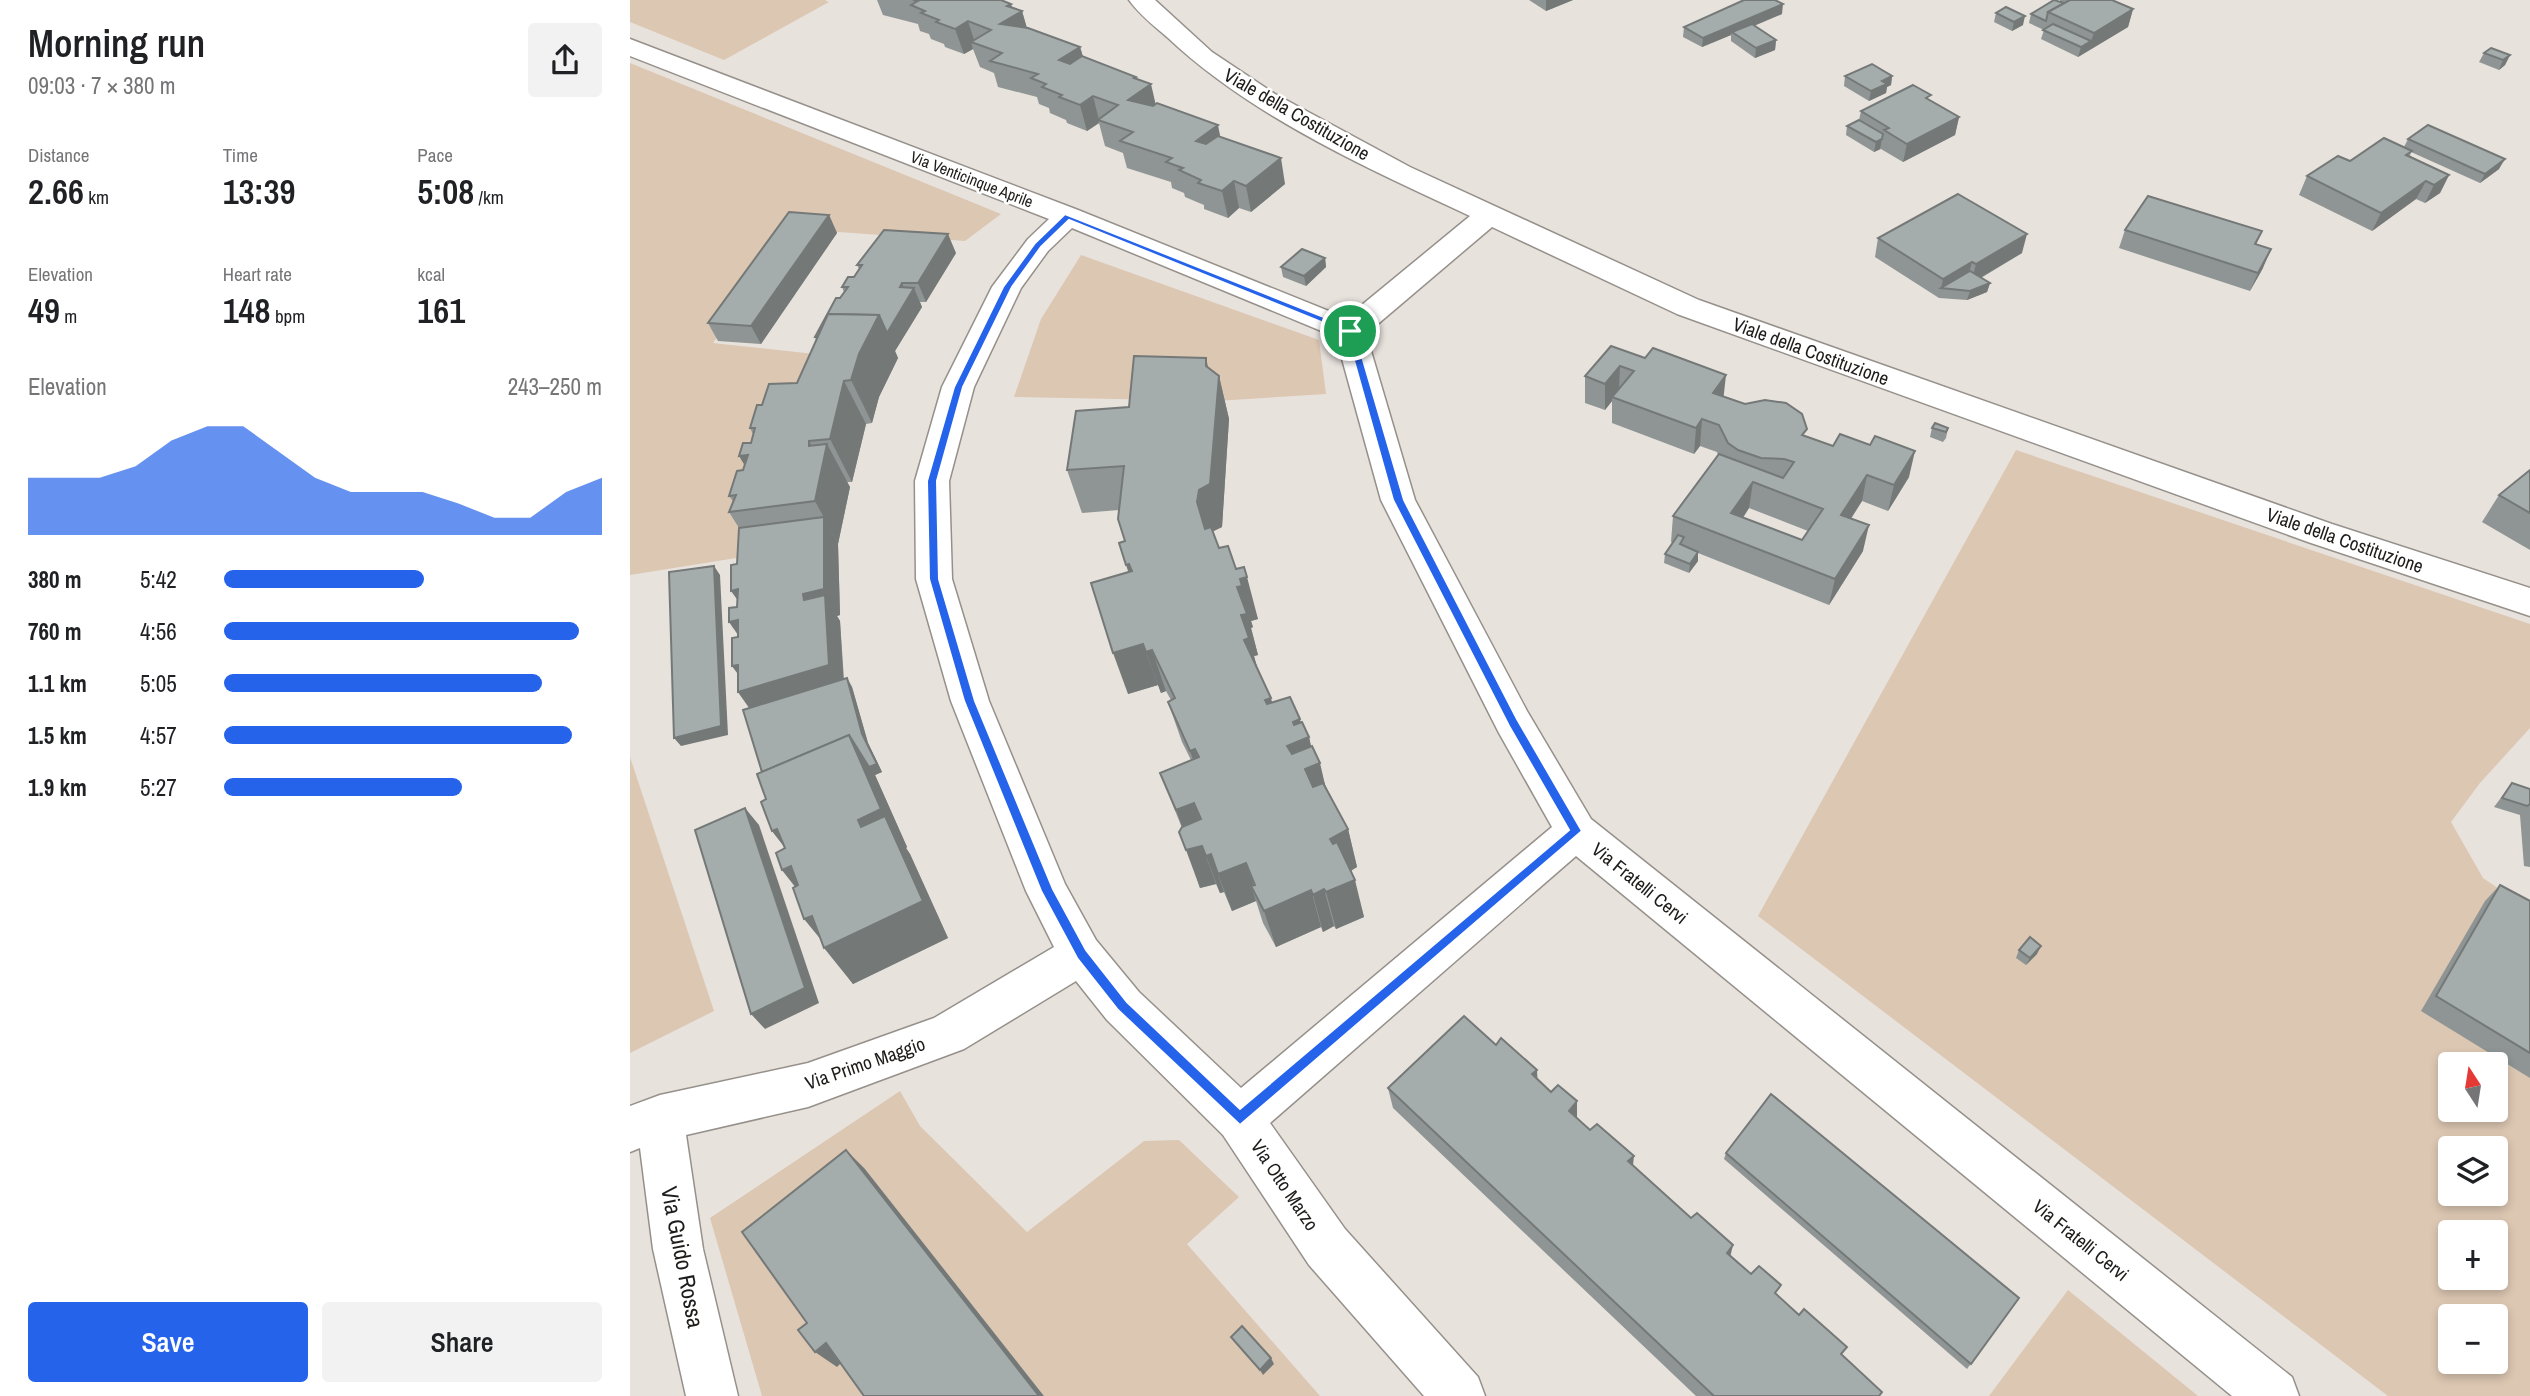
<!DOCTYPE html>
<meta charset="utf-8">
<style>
body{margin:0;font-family:"Archivo Narrow",sans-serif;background:#f2f2f2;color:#202124;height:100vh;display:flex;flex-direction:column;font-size:26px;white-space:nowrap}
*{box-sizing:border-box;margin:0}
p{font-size:23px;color:#757577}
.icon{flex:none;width:38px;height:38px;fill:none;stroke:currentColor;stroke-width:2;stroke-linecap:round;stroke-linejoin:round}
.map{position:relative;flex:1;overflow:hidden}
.drawer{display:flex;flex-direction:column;background:#fff;width:630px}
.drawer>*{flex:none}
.needle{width:46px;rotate:348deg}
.buttons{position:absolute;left:1808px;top:1052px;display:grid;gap:14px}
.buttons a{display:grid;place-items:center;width:70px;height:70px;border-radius:7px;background:#fff;box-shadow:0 4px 10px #0003;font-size:35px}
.pin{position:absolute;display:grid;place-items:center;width:60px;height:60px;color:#fff;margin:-30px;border:4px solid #fff;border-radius:50%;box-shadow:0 2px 7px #0007}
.round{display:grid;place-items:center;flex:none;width:74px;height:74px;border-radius:7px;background:#f2f2f2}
.head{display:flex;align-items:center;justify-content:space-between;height:119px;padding:0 28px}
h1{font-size:38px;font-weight:600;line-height:52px}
.metrics{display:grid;grid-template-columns:repeat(3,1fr);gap:10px;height:119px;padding:7px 28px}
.metrics div{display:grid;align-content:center}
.metrics b{font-size:35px;font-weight:600}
.metrics small{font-size:19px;font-weight:400}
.metrics p{font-size:19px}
.chart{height:196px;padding:14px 28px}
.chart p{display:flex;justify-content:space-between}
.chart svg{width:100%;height:126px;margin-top:7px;fill:#2563eb;opacity:.7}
.button{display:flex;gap:14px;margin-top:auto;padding:14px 28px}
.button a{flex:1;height:80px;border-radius:7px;background:#2563eb;color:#fff;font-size:28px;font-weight:600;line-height:80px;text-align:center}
.button a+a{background:#f2f2f2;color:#202124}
ul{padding:0 28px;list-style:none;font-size:23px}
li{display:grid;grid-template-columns:112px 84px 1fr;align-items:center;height:52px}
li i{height:18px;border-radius:9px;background:#2563eb}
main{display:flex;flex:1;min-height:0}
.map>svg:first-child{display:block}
.green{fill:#dcc7b2;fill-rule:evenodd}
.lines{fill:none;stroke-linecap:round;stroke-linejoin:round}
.minor-casing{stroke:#96908b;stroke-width:3}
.minor{fill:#fff;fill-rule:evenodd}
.wall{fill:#8e9594;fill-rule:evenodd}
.shaded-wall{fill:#747978}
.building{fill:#a5adac;stroke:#747978;stroke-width:2;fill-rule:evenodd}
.route{fill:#2563eb;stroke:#fff;stroke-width:2;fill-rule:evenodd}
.labels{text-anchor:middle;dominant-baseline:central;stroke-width:5;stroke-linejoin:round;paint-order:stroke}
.far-street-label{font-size:16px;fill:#1e1c1a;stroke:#fff}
.street-label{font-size:19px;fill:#1e1c1a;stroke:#fff}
.near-street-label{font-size:23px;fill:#1e1c1a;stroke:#fff}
</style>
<main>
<section class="drawer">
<div class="head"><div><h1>Morning run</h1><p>09:03 · 7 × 380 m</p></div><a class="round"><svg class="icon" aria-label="share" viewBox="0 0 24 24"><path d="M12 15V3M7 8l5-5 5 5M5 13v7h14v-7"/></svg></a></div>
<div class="metrics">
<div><p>Distance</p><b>2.66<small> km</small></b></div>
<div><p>Time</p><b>13:39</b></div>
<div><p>Pace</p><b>5:08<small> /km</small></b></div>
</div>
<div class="metrics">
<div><p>Elevation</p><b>49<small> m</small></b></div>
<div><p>Heart rate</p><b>148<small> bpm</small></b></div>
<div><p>kcal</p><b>161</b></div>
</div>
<div class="chart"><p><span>Elevation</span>243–250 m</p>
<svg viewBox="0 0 160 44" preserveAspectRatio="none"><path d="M0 44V24L10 24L20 24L30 20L40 11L50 6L60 6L70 15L80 24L90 29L100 29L110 29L120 33L130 38L140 38L150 29L160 24V44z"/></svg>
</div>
<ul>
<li><b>380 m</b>5:42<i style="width:53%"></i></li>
<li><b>760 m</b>4:56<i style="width:94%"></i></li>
<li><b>1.1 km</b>5:05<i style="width:84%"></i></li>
<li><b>1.5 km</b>4:57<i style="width:92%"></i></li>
<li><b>1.9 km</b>5:27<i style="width:63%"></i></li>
</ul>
<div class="button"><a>Save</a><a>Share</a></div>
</section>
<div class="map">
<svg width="1900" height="1396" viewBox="0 0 1900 1396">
<rect width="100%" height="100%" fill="#e8e2dd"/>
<!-- green -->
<g class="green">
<path d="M0 0H195L199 2 94 60 0 22Z"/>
<path d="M0 63 371 214 335 241 166 229 83 343 194 355 125 555 0 575Z"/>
<path d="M451 255 689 340 696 394 586 401 384 397 411 319Z"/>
<path d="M1386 450 1900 624V728L1850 783 1821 822 1853 878 1900 910V1396H1758L1128 916ZM1820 1064H1866V1110H1820ZM1820 1148H1866V1194H1820ZM1820 1232H1866V1278H1820ZM1820 1316H1866V1362H1820Z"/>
<path d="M0 757 84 1011 0 1053Z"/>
<path d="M270 1091 290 1126 397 1232 514 1141 549 1140 609 1197 557 1244 690 1396H414L235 1169 217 1357 245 1396H132L80 1218Z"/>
<path d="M1438 1290 1568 1396H1359Z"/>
</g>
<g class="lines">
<!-- minor casing -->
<g class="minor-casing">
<path id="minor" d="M499 0H525L582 52 645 94 780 167 1069 300 1702 524 1900 588V616L1678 542 1047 314 862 227 736 334 785 500 897 711 961 819 1662 1377 1669 1396H1602L946 856 640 1123 715 1229 848 1377 855 1396H794L679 1265 593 1135 477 1020 446 981 334 1049 178 1107 56 1135 73 1249 108 1396H56L23 1249 10 1148 0 1152V1106L30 1095 178 1063 304 1018 424 947 396 891 321 701 286 579 285 481 312 387 362 287 398 239 419 219 0 56V39L448 210 716 318 840 216C735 167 622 117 537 37 524 26 509 14 499 0ZM442 228 706 337 751 500 869 733 922 827 611 1088 509 992 466 940 435 884 359 701 322 579 319 481 344 387 391 288 418 251Z"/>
</g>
<!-- minor -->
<use href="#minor" class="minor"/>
</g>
<!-- wall -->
<g class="wall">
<path d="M247 0H371L382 7 392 11 397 28 450 47 453 57 507 80 525 104 590 136 655 184 621 212 609 208 598 218 574 209V205L555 197 554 193 542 188 541 182 497 168 493 153 475 146 469 123 457 131 437 123 436 120 420 113 419 108 409 104 407 97 368 87 364 73 350 67 343 49 334 54 315 47 314 44 301 39 299 34 290 31 288 24 253 15Z"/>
<path d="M899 0H943L916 11Z"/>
<path d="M1430 0H1482L1503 9 1498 27 1448 57 1411 39 1414 30 1399 23 1401 14 1430 2Z"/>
<path d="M1366 13 1393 25 1382 31 1364 22Z"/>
<path d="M1152 14 1124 26 1146 40 1145 50 1125 58 1101 41V35L1072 47 1053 37 1054 27Z"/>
<path d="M1854 53 1880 55 1875 65 1869 70 1849 62Z"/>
<path d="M1215 76H1262L1261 85 1257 87 1256 93 1239 101 1214 86Z"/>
<path d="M1300 100 1329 117 1325 135 1273 162 1251 149 1244 152 1216 135 1217 126 1229 120 1231 111Z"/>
<path d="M1778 139 1869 169 1850 183 1781 152 1780 156 1819 175 1810 193 1795 203 1786 199 1742 231 1669 195 1677 176 1720 161 1774 147Z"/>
<path d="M199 215 207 233 131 344 88 341 78 323Z"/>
<path d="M1495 230 1632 231 1626 245 1633 268 1620 291 1489 248Z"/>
<path d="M1248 238 1392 253 1351 278 1360 283 1357 292 1337 300 1309 298 1245 257Z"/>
<path d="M326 253 296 302H290L292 307 265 351 268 358 249 397 242 423 236 424 222 482H217L220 487 208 544 210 615 207 616 210 621 214 679 217 678 222 687 238 743 252 772 245 775 277 847 276 848 280 854 318 938 223 984 191 939 165 887 152 870 155 848 142 831 119 708 108 692V674L102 666 108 637 107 564 109 528 99 512 103 501 99 496 113 470 123 434 120 428 132 405 167 383 186 340 185 337 214 292 212 287 224 277 229 269 227 265Z"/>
<path d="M695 258 696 267 676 286 653 277 651 267Z"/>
<path d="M981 346 1094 397 1176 436 1279 477 1258 511 1232 501 1221 519 1233 551 1199 605 1068 553V561L1059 573 1034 563 1035 554 1043 543 1041 542 1043 516 1088 455 1087 452 1070 446 1064 454 982 423V401L975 410 955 403V376ZM1119 508 1178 531 1172 540 1113 518Z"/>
<path d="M578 367 589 376 599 419 592 527 583 531 589 548 606 569 628 619 621 621 623 627 621 628 628 655 624 656 628 670 642 703 671 722 679 737 681 746 696 787 718 829 727 867 721 871 734 917 706 929 704 926 693 932 691 927 646 947 633 923 626 901 602 911 594 892 590 893 586 884 570 888 552 828 530 773 561 760 552 742 538 702 541 700 536 691 531 693 528 685 498 694V572L495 541 489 510 452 513 437 470 499 407Z"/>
<path d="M1302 428H1318L1316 438 1313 442 1300 437Z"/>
<path d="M1900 470V550L1852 522 1869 495Z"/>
<path d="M1882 783 1900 789V867L1894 866 1890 815 1864 807Z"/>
<path d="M1870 885 1900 901V1078L1791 1011 1855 901Z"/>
<path d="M1389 950 1407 954 1396 965 1386 958Z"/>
<path d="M866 1045 907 1079 947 1118 1003 1166 1100 1256 1148 1296 1213 1356 1250 1396H1066L763 1108 758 1088Z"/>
<path d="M1096 1153 1389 1298 1337 1369 1094 1159Z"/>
</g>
<!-- shaded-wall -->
<g class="shaded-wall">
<path d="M916 0H943L916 11Z"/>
<path d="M381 4 385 15 392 11 399 36 370 24 377 6Z"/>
<path d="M1153 4 1152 14 1104 34 1102 32 1101 35 1072 47 1073 38Z"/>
<path d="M1503 9 1498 27 1448 57 1451 47 1461 41 1464 33Z"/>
<path d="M1395 16 1393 25 1382 31 1384 22Z"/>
<path d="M338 21 345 43 341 42 343 49 334 54 325 29Z"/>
<path d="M1146 40 1145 50 1125 58 1126 48Z"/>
<path d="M450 47 458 73 429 60Z"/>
<path d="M1880 55 1875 65 1869 70 1873 60Z"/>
<path d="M1262 76 1261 85 1257 87 1256 93 1239 101 1241 91 1252 81Z"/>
<path d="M506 77 510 92 521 84 527 110 498 100 504 78Z"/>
<path d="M463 96 469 120H468L469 123 457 131 450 105Z"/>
<path d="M1329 117 1325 135 1273 162 1277 144Z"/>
<path d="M588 125 593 151 566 141Z"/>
<path d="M1252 139 1250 149 1244 152 1246 142Z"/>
<path d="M651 158 655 184 621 212 616 186Z"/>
<path d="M1875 159 1869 169 1850 183 1855 174Z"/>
<path d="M1819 175 1810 193 1795 203 1804 185Z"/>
<path d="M604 181 609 208 598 218 592 191Z"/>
<path d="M1796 181 1786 199 1742 231 1751 213Z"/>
<path d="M199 215 207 233 131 344 121 326Z"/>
<path d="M318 234 326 253 296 302 288 283Z"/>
<path d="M1397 234 1392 253 1341 283 1346 264Z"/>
<path d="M1641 249 1633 268 1620 291 1628 273Z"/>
<path d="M695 258 696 267 676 286 674 276Z"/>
<path d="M1342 262 1337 281 1311 288 1309 298 1313 279Z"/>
<path d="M272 283 278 298 284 288 292 307 265 351 268 358 249 397 242 423 221 380 229 354 249 315Z"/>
<path d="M1360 283 1357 292 1337 300 1340 291Z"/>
<path d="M576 358 586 401 589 376 599 419 592 527 580 533 579 544 567 502 576 366Z"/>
<path d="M990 366 989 392 982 397V401L975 410V384Z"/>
<path d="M1096 375 1093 402 1083 393Z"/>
<path d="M214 381 236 424 222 482 200 439Z"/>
<path d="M1072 419 1070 446 1064 454 1066 428Z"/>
<path d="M179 441 193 465 197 444 220 487 208 544 185 501 179 446Z"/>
<path d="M1285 451 1279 477 1258 511 1264 485Z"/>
<path d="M118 455 135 499 109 456Z"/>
<path d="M1237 475 1232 501 1206 541 1211 515Z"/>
<path d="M1123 482 1119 508 1098 539 1101 513Z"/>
<path d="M194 517 208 544 210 615 207 616 210 621 214 690 126 717 108 692 119 689 102 666 174 600 173 594Z"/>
<path d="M1239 525 1233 551 1199 605 1205 579Z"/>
<path d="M1068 552V561L1059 573 1060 564Z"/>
<path d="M499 564 511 607 496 565Z"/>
<path d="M84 566 90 575 98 735 51 746 44 738Z"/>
<path d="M617 577 628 619 621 621 623 627 621 628 628 655 624 656 630 679 614 640 607 587 610 579Z"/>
<path d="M108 589 119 616 101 591Z"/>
<path d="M108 620 117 648 99 622Z"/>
<path d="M513 644 528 685 498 694 483 653Z"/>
<path d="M522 650 536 691 531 693 516 652Z"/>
<path d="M217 678 222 687 238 743 252 772 245 775 277 847 276 848 280 854 318 938 223 984 194 948 197 947 174 919 231 827 228 820 219 735 232 734Z"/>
<path d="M641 698 651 738 635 700Z"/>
<path d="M670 719 675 739 679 737 685 765 690 763 699 802 668 786 657 746 663 722Z"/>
<path d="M565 749 579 789 574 790 560 751Z"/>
<path d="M564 803 578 841 560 848 546 810Z"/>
<path d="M115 808 129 825 189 1003 135 1029 121 1014Z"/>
<path d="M147 829 172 869 142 831Z"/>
<path d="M718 829 727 867 709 877 700 839Z"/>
<path d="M572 846 586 884 570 888 556 850Z"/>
<path d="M581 854 594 892 590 893 576 856Z"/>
<path d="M616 863 629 900 621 886 626 901 602 911 588 874Z"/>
<path d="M161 866 182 907 152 870Z"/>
<path d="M725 880 734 917 706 929 696 892Z"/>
<path d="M694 889 704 926 693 932 683 895Z"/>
<path d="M681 890 691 927 646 947 634 911Z"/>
<path d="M1411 946 1407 954 1396 965 1400 958Z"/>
<path d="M907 1070 908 1090 902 1074Z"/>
<path d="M947 1101V1121L939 1111Z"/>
<path d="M216 1150 235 1169 414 1396H409Z"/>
<path d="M1004 1156 1002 1174 998 1161Z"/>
<path d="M1103 1245 1099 1262 1097 1253Z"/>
<path d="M196 1343 217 1357 207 1367 185 1352Z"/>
<path d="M641 1358 644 1364 633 1375 630 1370Z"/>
</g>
<!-- building -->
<g class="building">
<path d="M283 0H371L381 4 377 6 392 11 370 24 398 28 450 47 429 60 440 64 452 56 506 77 504 78 521 84 498 100 523 106 527 103 588 125 566 141 576 144 588 136 651 158 616 186 604 181 592 191 568 183 571 180 549 170 553 168 536 162 542 158 490 141 503 132 468 120 488 105 463 96 450 105 429 97 432 95 412 87 416 84 401 78 408 74 360 61 372 53 341 42 361 30 338 21 325 29 306 22 309 20 291 13 295 11 281 5 288 1Z"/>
<path d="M1114 0H1145L1153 4 1073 38 1054 27Z"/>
<path d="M1424 0 1434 3 1418 12 1416 21 1401 14Z"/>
<path d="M1440 0H1482L1503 9 1464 33 1418 12Z"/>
<path d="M1376 7 1395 16 1384 22 1366 13Z"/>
<path d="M1122 24 1146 40 1126 48 1102 32Z"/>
<path d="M1423 24 1461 41 1451 47 1413 30Z"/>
<path d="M1861 48 1880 55 1873 60 1854 53Z"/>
<path d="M1242 64 1262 76 1252 81 1257 84 1241 91 1215 76Z"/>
<path d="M1283 85 1301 95 1296 98 1329 117 1277 144 1254 130 1259 128 1231 111Z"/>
<path d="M1229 120 1253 134 1252 139 1246 142 1217 126Z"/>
<path d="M1798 125 1875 159 1855 174 1778 139Z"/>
<path d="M1754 138 1782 151 1776 155 1819 175 1804 185 1796 181 1751 213 1677 176 1708 156 1720 161Z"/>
<path d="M1328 194 1397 234 1346 264 1342 262 1313 279 1248 238Z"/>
<path d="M1518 196 1632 231 1625 244 1641 249 1628 273 1495 230Z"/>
<path d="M159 212 199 215 121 326 78 323Z"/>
<path d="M254 230 318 234 288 283H272L270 287 284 288 257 333 249 315 198 314 188 337H185L206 298H210L218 287H212L218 277H224L232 265H227Z"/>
<path d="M672 249 695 258 674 276 651 267Z"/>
<path d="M1340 271 1360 283 1340 291 1311 288Z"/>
<path d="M198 314 249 315 229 354 221 380 214 381 200 439 179 441V446L197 444 185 501 99 512 106 495 99 496 107 471 113 470 118 455 109 456 113 443H121L125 428H120L127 405H132L139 384 167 383Z"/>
<path d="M981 346 1015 358 1023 348 1096 375 1083 393 1115 404 1135 400 1156 403 1172 414 1177 429 1172 435 1203 446 1210 434 1240 445 1245 436 1285 451 1264 485 1237 475 1211 515 1239 525 1205 579 1043 516 1089 454 1153 478 1164 462 1154 459 1131 458 1108 450 1098 443 1089 425 1072 419 1066 428 982 397 1004 371 990 366 975 384 955 376ZM1123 482 1193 509 1172 540 1101 513Z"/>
<path d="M504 356 576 358V366L589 376 580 484 569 490 567 502 575 529 581 527 589 548 598 546 606 569 614 567 617 577 610 579 612 586 607 587 617 614 611 615 619 638 614 640 641 698 635 700 637 704 660 697 670 719 663 722 664 725 672 722 679 737 657 746 662 754 682 746 690 763 675 769 683 787 693 783 718 829 700 839 703 844 707 842 725 880 696 892 694 889 683 895 681 890 634 911 621 886 625 885 616 863 588 874 581 854 576 856 572 846 556 850 549 832 552 827 571 819 564 803 546 810 530 773 569 757 565 749 560 751 538 702 545 698 522 650 516 652 513 644 483 653 461 583 502 571 499 564 496 565 489 543 495 541 488 519 494 466 437 470 446 411 499 407Z"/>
<path d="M1305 423 1318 428 1316 432 1302 428Z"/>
<path d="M1900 470V513L1869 495Z"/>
<path d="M194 517V589L173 594 174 600 195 595 199 665 108 692V665L102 666V638L108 637V620L99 622V608L107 607 108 589 101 591V565L107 564 109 528Z"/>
<path d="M1048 535 1054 537 1050 544 1068 552 1060 564 1035 554Z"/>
<path d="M84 566 91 726 44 738 39 572Z"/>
<path d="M217 678 232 734 247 764 239 767 219 735 132 772 113 710Z"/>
<path d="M219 735 251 809 228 820 231 827 255 816 293 901 194 948 182 916 174 919 163 888 168 885 161 866 152 870 146 853 155 848 147 829 142 831 131 802 136 799 127 774Z"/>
<path d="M1882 783 1900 789V804L1897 806 1872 798Z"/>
<path d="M115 808 175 988 121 1014 65 830Z"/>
<path d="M1870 885 1900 901V1053L1806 996Z"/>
<path d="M1400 937 1411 946 1400 958 1389 950Z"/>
<path d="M834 1016 866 1045 871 1038 907 1070 902 1074 921 1092 928 1085 947 1101 939 1111 960 1130 967 1124 1004 1156 998 1161 1061 1218 1067 1213 1103 1245 1097 1253 1121 1274 1129 1266 1151 1285 1145 1293 1169 1315 1174 1309 1217 1347 1211 1354 1252 1392 1249 1396H1084L758 1088Z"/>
<path d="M1141 1094 1389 1298 1341 1364 1096 1153Z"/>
<path d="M216 1150 409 1396H234L196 1343 185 1352 168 1330 177 1323 112 1232Z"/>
<path d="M612 1326 641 1358 630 1370 601 1337Z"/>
</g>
<!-- route -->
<path class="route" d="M435 214 724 329 774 500 887 719 952 831 610 1125 488 1010 447 958 411 891 334 701 299 579 297 481 324 387 373 287 405 243ZM439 220 716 332 763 500 879 726 939 830 610 1109 497 1002 456 950 423 889 345 701 309 579 307 481 333 387 382 287 411 247Z"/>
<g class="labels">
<!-- far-street labels -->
<g class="far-street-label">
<text transform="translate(342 179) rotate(21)">Via Venticinque Aprile</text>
</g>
<!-- street labels -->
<g class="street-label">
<text transform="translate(667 114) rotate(30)">Viale della Costituzione</text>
<text transform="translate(1181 351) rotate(20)">Viale della Costituzione</text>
<text transform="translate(1715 540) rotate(19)">Viale della Costituzione</text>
<text transform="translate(1010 883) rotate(39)">Via Fratelli Cervi</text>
<text transform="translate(235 1063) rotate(-19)">Via Primo Maggio</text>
<text transform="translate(655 1185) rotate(56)">Via Otto Marzo</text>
<text transform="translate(1451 1240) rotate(39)">Via Fratelli Cervi</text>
</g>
<!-- near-street labels -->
<g class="near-street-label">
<text transform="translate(53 1257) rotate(79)">Via Guido Rossa</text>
</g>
</g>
</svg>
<div class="buttons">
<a><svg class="needle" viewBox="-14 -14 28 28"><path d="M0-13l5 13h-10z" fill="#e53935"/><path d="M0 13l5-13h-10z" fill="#757577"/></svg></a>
<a><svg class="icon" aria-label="layers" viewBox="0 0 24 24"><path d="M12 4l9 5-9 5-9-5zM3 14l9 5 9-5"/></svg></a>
<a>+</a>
<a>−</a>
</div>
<div class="pin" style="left:720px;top:331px;background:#1e9e55"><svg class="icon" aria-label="arrive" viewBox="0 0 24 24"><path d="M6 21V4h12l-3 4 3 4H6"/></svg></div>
</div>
</main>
